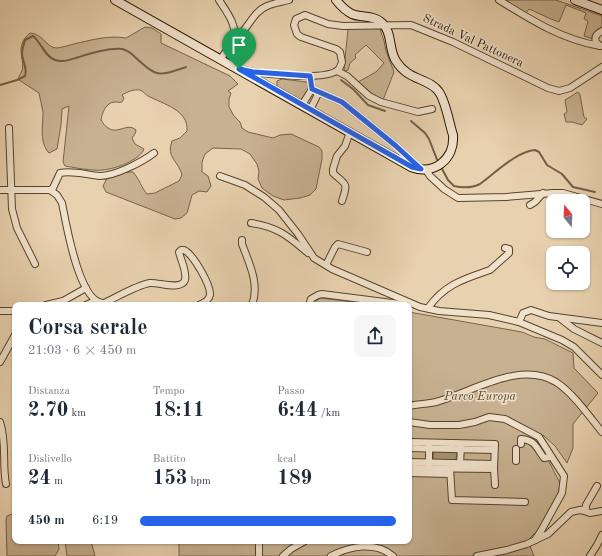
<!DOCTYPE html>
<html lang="it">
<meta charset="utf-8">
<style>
body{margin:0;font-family:"Old Standard TT",serif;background:#f6f6f7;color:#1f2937;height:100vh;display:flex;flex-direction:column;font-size:15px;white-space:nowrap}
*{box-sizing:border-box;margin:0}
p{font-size:13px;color:#747a83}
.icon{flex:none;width:22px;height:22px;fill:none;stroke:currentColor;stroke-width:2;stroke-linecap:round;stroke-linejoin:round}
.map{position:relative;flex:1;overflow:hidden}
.side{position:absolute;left:12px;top:302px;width:400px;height:242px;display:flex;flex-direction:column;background:#fff;border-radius:8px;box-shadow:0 1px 3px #0004}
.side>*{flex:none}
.needle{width:26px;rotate:342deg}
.tools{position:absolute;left:546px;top:194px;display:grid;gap:8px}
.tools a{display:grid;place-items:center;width:44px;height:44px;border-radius:8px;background:#fff;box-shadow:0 1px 3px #0004;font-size:20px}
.pin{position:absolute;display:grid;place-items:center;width:34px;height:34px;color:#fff;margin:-41px -17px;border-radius:50% 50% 50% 0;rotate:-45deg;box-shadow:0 0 4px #0007}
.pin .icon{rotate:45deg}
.round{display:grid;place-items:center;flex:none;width:42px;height:42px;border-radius:8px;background:#f6f6f7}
.overview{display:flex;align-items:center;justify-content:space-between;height:68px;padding:0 16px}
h1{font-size:22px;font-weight:600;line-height:30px}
.metrics{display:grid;grid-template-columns:repeat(3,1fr);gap:6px;height:68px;padding:4px 16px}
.metrics div{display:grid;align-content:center}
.metrics b{font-size:20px;font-weight:600}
.metrics small{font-size:11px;font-weight:400}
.metrics p{font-size:11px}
ul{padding:0 16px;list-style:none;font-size:13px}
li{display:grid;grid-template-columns:64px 48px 1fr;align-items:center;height:30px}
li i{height:10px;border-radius:5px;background:#2563eb}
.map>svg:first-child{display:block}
.green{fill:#c7b191;stroke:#766348}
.water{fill:#a69174;stroke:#735f46}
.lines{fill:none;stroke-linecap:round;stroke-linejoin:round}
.stream{stroke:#735f46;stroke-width:2}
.street-casing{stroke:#56442c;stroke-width:8}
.secondary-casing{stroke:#261500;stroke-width:10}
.street{stroke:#f0e1cb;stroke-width:6}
.secondary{stroke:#f0e1cb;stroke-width:8}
.route-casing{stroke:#fff;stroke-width:8}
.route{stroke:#2563eb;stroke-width:5}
.labels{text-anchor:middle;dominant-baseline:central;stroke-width:3;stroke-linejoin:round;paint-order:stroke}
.street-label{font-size:12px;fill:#261500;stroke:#f0e1cb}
.park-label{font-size:12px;font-style:italic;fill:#56442c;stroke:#f0e1cb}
</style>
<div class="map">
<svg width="602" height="556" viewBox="0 0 602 556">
<rect width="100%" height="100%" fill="#e8d1af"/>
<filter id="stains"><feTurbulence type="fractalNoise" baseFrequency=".005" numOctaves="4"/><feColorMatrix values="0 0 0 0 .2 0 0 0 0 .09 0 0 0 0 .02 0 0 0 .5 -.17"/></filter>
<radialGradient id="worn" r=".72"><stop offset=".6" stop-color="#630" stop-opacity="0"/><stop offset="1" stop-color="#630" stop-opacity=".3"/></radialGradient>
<!-- green -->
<g class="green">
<path d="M504 0H556L602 16V28C596 30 593 32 593 39L584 36 588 21 584 19 586 13 566 5 559 22 551 19 529 9 525 14Z"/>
<path d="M145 27 152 28 161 34V43L230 76 238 84 228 91 231 93 229 99V107L234 116 240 122 242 128 248 132 273 138 280 135 291 134 319 147 322 151V159L316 189 310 195 300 198 284 200 273 196 262 188 258 179 259 171 257 164 250 154 241 149 213 148 205 154 202 162V172L208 176 211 186 207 192 199 191 192 195 187 213 181 218 175 219 106 192 103 186 107 178 127 172H133C140 180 141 187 147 194L155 193 179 181 182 175C178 160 166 158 172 141L180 138 187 131C189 110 163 104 148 96 146 95 143 91 140 90 134 89 127 92 122 95L124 98 122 102C120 103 118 102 115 102 106 102 102 113 101 120 103 123 105 126 108 128 117 135 128 122 136 130L135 134 132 138 135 144 144 149C140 160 115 169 103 170 91 171 77 168 65 166L63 162 69 106 62 109 61 125 57 149 49 153C39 142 43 126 43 112 42 106 40 99 39 93L19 80V76C30 63 11 49 30 33 43 34 46 47 56 48 61 48 69 45 74 44 91 40 109 35 126 38Z"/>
<path d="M368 28 380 29 384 41 386 51 394 72 383 100 376 97 358 82 376 72 384 63 366 45 355 55 356 58 350 63 348 70 345 71 344 69 348 29Z"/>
<path d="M282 79 307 82C310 89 307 97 300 100L277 87V81Z"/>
<path d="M578 92 580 95 584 117 587 119 582 125 572 122H566L564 114 567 112 565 100Z"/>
<path d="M321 298 377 305H314L317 300Z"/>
<path d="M409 312 522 332 534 337 545 339 573 353 574 368 598 393 573 424V448L567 463 555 446 543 435 540 444 560 483 558 498 540 528 525 543 474 554 472 556H179V541H409Z"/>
<path d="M12 514H15V541H58L59 549 55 556H7L6 520 7 516Z"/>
<path d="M65 541H91L95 556H67Z"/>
<path d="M530 546 534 556H498L497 553Z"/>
</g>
<!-- water -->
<path class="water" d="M434 450H457L456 461 433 460Z"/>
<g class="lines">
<!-- stream -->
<g class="stream">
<path d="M341 80 353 89 368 105 385 111"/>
<path d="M0 85 17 80 25 76C28 68 22 61 22 53 22 49 24 44 25 40L33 36C41 42 45 57 55 60 64 63 71 59 79 57 92 53 108 48 122 49 127 50 131 53 135 57 157 77 157 77 186 67"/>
<path d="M411 121 425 133 429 139 438 162"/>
<path d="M440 165 448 180 454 186C463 188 472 188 480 184 494 174 517 151 535 150L539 152 547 165 562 174 573 187 595 192"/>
</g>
<!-- street casing -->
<g class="street-casing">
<g id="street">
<path d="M219 0C226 11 239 27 233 41 230 47 224 53 221 59"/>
<path d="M499 0C531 20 563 40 600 46"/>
<path d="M234 40C247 32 252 12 267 6 274 3 282 2 289 0"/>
<path d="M600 46 596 42C594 36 597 34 602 31"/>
<path d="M244 70 253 72C270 74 325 81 338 70 340 68 341 65 342 62L340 52 336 49 301 37 297 34 294 25 296 19 305 15 328 24 343 26 411 25 453 42 548 88 559 91 570 88 602 67"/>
<path d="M337 71 347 76 369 96 381 102 418 112 432 109"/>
<path d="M312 89 342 102 396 146 420 168"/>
<path d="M302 105 312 89 310 76"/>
<path d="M310 110 319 92"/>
<path d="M9 128 12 209 17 228 35 264"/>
<path d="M426 170 430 176 444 189 458 198 506 197 553 193H563L602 204"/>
<path d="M220 176 245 185 264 197 279 210 298 234 314 258 332 269 420 307 439 311 489 315 519 322"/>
<path d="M0 190H50L57 195 62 203C66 223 79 304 104 303 117 297 137 285 150 283 158 282 181 291 185 280 187 271 181 261 179 252L181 250H184C193 254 211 285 210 295 209 300 204 303 199 305"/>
<path d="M50 190 53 188 60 173C72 170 87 175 100 176 115 176 142 162 154 153"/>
<path d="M342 201C349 181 345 185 333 173V169L337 156 345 146 350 132"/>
<path d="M530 205 535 202 543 193"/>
<path d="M251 223C278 227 288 236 308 253"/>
<path d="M242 240V244C249 263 260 284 252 305"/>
<path d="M326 265 335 247 338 244 367 252"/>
<path d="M46 305 63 301 86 288"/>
<path d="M86 305 95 301"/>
<path d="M309 305 311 299 318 295 322 294 408 305"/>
<path d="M428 308C445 284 464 279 490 270L509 253V249L505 248"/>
<path d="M0 311H15"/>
<path d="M561 319 574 329 602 343"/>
<path d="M602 323 549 316 531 310 523 313 519 322 562 340 574 347 602 375"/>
<path d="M0 362 15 335"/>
<path d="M409 406C418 404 428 404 436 402 473 392 520 360 556 382 573 393 589 416 602 432"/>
<path d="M0 422C7 443 2 464 6 484"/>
<path d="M409 422 430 425H459L475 422 489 417 505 419 539 437 564 476 562 493 541 531 535 540"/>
<path d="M409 442 495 444 494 469"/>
<path d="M521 444V439C536 440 536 448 544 458L550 457"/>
<path d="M409 448 494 450"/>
<path d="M516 449V461"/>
<path d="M409 462 494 464"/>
<path d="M429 465V444"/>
<path d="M460 465 461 445"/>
<path d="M409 468 494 469 495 485"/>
<path d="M450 468 452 500 525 502"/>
<path d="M409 473 450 474"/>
<path d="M580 510 586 509V505L597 486"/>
<path d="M259 541V556"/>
<path d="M283 556 291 549 305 541"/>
<path d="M331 556C350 546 375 541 393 556"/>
<path d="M477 556 507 550 527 544 548 534 571 512 580 510 590 513 602 511"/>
<path d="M590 556 597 545 602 535"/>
</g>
</g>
<!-- secondary casing -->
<g class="secondary-casing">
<g id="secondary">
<path d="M115 0 411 167C434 176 455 159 453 135 449 123 446 102 439 92 430 78 408 81 396 61 388 49 393 32 381 22 373 15 362 18 352 14 346 11 340 5 336 0"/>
<path d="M575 0 602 10"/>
</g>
</g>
<!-- street -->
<use href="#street" class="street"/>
<!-- secondary -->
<use href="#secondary" class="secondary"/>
</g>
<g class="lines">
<!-- route casing -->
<g class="route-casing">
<path id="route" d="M239 69 253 72 310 76 312 89 342 102 396 146 421 169 412 167Z"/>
</g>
<!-- route -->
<use href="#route" class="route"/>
</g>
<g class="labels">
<!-- street labels -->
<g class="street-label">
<text transform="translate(473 41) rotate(25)">Strada Val Pattonera</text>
</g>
<!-- park labels -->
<g class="park-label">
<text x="480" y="397">Parco Europa</text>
</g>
</g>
<rect width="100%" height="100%" filter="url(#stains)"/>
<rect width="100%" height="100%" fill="url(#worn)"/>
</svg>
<div class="tools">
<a><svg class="needle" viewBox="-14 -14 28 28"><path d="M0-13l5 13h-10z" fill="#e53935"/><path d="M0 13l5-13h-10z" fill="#747a83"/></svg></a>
<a><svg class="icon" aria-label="locate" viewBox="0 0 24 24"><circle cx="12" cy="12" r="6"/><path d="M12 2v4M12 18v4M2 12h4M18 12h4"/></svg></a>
</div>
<div class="pin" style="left:239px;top:69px;background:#1e9e55"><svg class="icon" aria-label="arrive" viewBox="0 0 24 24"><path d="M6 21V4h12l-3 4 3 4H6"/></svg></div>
<section class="side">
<div class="overview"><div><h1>Corsa serale</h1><p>21:03 · 6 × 450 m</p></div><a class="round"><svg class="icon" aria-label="share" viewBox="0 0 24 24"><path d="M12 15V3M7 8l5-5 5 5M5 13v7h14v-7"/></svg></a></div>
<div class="metrics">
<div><p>Distanza</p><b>2.70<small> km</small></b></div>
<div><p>Tempo</p><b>18:11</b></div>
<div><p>Passo</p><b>6:44<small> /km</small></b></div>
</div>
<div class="metrics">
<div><p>Dislivello</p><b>24<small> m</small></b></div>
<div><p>Battito</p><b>153<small> bpm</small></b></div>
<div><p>kcal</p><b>189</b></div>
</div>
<ul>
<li><b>450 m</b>6:19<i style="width:100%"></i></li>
</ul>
</section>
</div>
